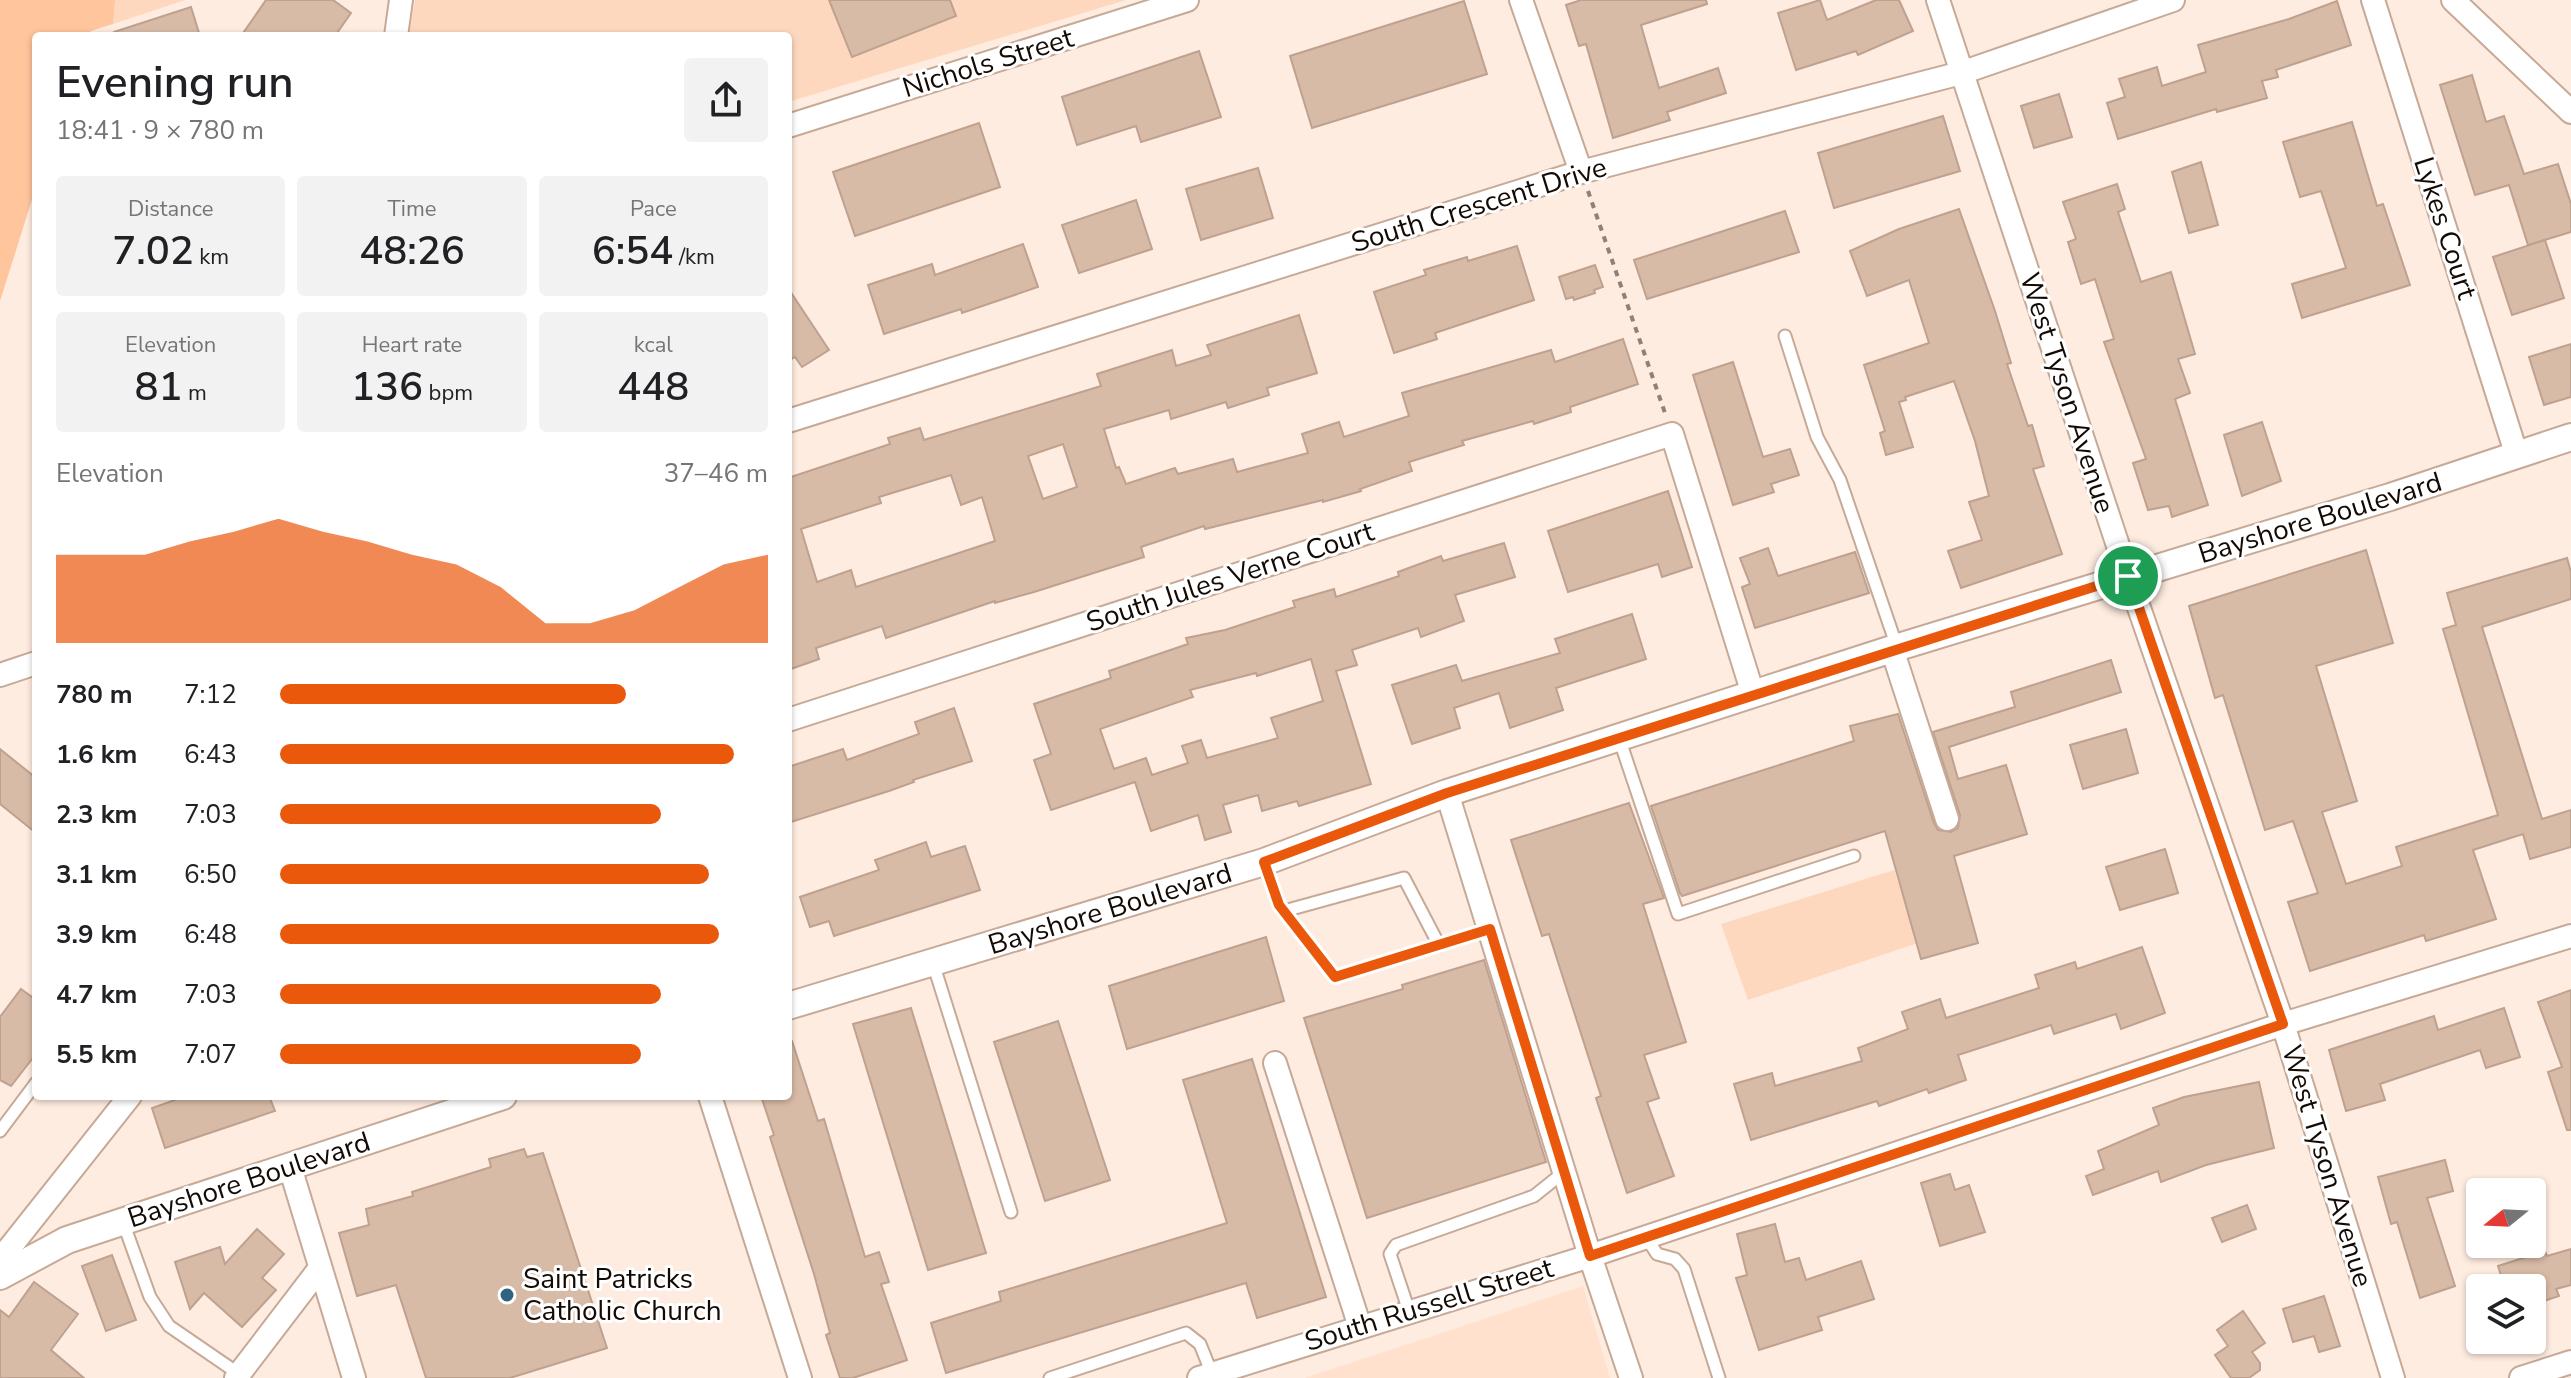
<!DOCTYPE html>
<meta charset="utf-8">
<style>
body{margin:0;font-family:"Nunito Sans",sans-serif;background:#f2f2f2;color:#202124;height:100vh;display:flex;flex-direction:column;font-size:30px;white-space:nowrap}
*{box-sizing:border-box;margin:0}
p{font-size:26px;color:#757577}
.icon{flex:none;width:44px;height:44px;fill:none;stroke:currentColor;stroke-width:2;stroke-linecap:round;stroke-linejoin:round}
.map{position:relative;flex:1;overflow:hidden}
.details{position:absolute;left:32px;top:32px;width:760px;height:1068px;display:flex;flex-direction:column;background:#fff;border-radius:8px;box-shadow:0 2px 6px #0004}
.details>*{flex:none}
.needle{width:52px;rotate:252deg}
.fabs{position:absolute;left:2466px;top:1178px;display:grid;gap:16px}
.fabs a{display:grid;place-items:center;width:80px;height:80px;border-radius:8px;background:#fff;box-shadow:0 2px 6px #0004;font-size:40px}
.pin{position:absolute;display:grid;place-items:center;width:68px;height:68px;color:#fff;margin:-34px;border:4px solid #fff;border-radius:50%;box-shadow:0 2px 8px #0007}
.round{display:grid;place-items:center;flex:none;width:84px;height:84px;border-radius:8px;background:#f2f2f2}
.summary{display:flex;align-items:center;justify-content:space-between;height:136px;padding:0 24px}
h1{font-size:44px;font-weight:600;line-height:60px}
.metrics{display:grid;grid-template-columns:repeat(3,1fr);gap:12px;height:136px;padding:8px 24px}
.metrics div{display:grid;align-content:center;border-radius:8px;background:#f2f2f2;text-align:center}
.metrics b{font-size:40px;font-weight:600}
.metrics small{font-size:22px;font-weight:400}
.metrics p{font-size:22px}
.chart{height:224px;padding:16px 24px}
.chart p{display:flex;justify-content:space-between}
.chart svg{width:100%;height:144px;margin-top:8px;fill:#ea580c;opacity:.7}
ul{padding:0 24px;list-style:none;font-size:26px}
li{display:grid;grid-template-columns:128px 96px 1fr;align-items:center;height:60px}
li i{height:20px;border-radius:10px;background:#ea580c}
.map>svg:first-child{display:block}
.built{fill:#ffe1cd}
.green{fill:#fed8be}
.water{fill:#ffc59c}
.building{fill:#d8bba7;stroke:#bea18e;stroke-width:2;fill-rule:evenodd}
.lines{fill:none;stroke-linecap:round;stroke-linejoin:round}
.service-casing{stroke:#c6a996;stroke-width:15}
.minor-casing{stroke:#c6a996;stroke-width:26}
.tertiary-casing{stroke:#c6a996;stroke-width:30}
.path{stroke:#8f8178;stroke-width:4;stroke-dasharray:6 6;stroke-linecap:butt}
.service{stroke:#fff;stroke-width:11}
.minor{stroke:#fff;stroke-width:22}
.tertiary{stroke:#fff;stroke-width:26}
.route-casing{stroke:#fff;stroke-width:16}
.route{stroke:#ea580c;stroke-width:10}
.poi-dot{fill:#306380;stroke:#fff;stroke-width:3}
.labels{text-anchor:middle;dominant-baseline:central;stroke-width:6;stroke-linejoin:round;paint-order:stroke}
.street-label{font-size:28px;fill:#130a04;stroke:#fff}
.poi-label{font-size:28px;fill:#130a04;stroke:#fff;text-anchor:start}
</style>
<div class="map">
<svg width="2571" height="1378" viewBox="0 0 2571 1378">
<rect width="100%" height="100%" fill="#ffece0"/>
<!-- built -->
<path class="built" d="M1583 1286 1610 1378H1304L1445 1332Z"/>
<!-- green -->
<g class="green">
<path d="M115 0H185L113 24Z"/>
<path d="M415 0H1126L788 102V36H409Z"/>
<path d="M1894 870 1918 943 1748 1000 1721 924Z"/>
</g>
<!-- water -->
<path class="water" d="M0 0H115L113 24 91 31 87 36H36V187L0 301Z"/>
<!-- building -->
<g class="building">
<path d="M266 0H333L351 13 335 36H241Z"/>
<path d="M829 0H950L956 16 852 57Z"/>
<path d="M1581 0H1706L1707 4 1641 25 1659 88 1718 68 1726 93 1667 112 1670 120 1613 138 1586 44 1579 46 1566 5Z"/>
<path d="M1820 0 1827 20 1876 0H1899L1913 31 1858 55 1856 51 1796 70 1778 13Z"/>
<path d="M1464 1 1487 74 1312 128 1290 56Z"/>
<path d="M2337 1 2351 45 2276 70 2278 77 2262 81 2267 98 2217 112 2216 109 2118 139 2107 103 2125 97 2119 79 2157 67 2162 86 2206 72 2198 45 2289 19Z"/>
<path d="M191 7 200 36H115L114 32Z"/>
<path d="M1199 51 1221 117 1141 142 1136 126 1077 145 1062 97Z"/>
<path d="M2472 75 2486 122 2504 116 2524 174 2558 164 2571 204V232L2528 245 2509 185 2475 195 2440 85Z"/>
<path d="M2059 94 2072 137 2034 148 2021 106Z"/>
<path d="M1943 116 1960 171 1834 208 1818 153Z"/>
<path d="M2352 122 2377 206 2383 204 2410 285 2302 318 2292 284 2346 268 2321 191 2300 197 2283 142Z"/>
<path d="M979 123 1000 187 855 236 833 172Z"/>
<path d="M2201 162 2218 225 2189 233 2172 172Z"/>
<path d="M1258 168 1273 218 1201 240 1186 189Z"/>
<path d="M2117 184 2125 209 2118 212 2141 282 2171 272 2195 354 2178 359 2190 393 2175 399 2208 505 2172 517 2169 506 2148 510 2133 463 2146 459 2104 342 2114 339 2095 279 2081 284 2068 242 2076 239 2063 202Z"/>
<path d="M1136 200 1152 249 1079 273 1062 225Z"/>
<path d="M1959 209 1995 311 2011 363 2007 364 2028 426 2032 425 2044 466 2033 469 2062 554 1961 588 1948 551 1982 540 1969 502 1989 496 1975 441 1954 381 1905 397 1906 400 1899 402 1913 447 1886 455 1880 433 1885 431 1864 365 1929 343 1909 280 1867 296 1850 251 1899 229Z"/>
<path d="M1785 211 1799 252 1647 299 1634 260Z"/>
<path d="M2545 240 2564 298 2512 315 2493 257Z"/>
<path d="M1023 244 1038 287 962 313 961 309 884 334 868 285 932 264 935 275Z"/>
<path d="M1517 246 1534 300 1435 333 1437 339 1394 353 1374 292 1426 275 1424 270 1467 257 1468 261Z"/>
<path d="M1595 265 1603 287 1594 290 1595 293 1574 300 1573 297 1566 299 1559 277Z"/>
<path d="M788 288 829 350 802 367 795 357 788 361Z"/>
<path d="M1299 315 1317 373 1267 388 1269 395 1228 408 1226 402 1171 419 1169 410 1104 429 1116 468 1119 467 1126 484 1175 468 1178 474 1233 459 1237 472 1308 453 1302 434 1339 422 1344 437 1409 416 1402 393 1551 350 1555 362 1623 339 1638 384 1570 407 1571 412 1534 424 1533 421 1462 441 1464 445 1409 462 1412 471 1360 489 1361 491 1323 502V500L1205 529 1204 526 1141 547 1144 557 1034 592 995 603V601L886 638 882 626 816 648 819 659 788 670V478L890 444 888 438 920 428 924 440 1101 386 1097 374 1172 350 1176 366 1211 355 1207 345ZM1063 444 1077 487 1043 499 1028 456ZM951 475 961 505 982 497 995 541 856 587 851 570 817 582 801 529 881 503 879 497Z"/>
<path d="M2571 344V397L2544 405 2529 357Z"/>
<path d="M1733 362 1763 457 1790 449 1799 475 1771 484 1774 492 1733 505 1693 375Z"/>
<path d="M2262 422 2281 481 2242 496 2224 435Z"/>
<path d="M1668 491 1692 567 1662 577 1658 564 1568 592 1548 531Z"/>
<path d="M1504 543 1515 577 1455 595 1464 621 1421 637 1418 628 1352 650 1357 665 1336 671 1371 784 1299 806 1297 801 1262 811 1258 795 1223 805 1231 832 1205 840 1198 815 1151 831 1135 782 1051 810 1034 760 1051 754 1034 704 1111 678 1109 671 1188 644 1186 638 1225 630 1295 607 1293 601 1334 589 1336 597 1399 576 1398 572 1441 556 1443 561ZM1311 659 1323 701 1271 718 1278 738 1207 758 1201 740 1182 746 1188 763 1152 775 1146 758 1114 769 1100 729 1193 697 1190 690 1256 673 1257 676Z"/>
<path d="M1768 548 1778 576 1855 552 1869 593 1755 628 1742 587 1750 584 1740 558Z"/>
<path d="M2366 550 2393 643 2316 666 2357 801 2322 812 2346 884 2402 866 2396 847 2498 815 2443 629 2456 625 2447 593 2567 558 2571 572V599L2482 627 2542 819 2571 810V847L2530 859 2523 834 2473 850 2496 919 2426 941 2424 935 2310 971 2288 902 2318 893 2293 821 2265 830 2223 695 2215 698 2189 606Z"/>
<path d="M1632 614 1646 659 1556 688 1563 710 1510 728 1499 693 1454 708 1460 728 1412 744 1392 685 1456 665 1462 681 1560 653 1555 639Z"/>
<path d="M2111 660 2121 692 1949 747 1958 779 2006 765 2027 834 1954 856 1978 943 1921 959 1885 831 1682 896 1680 893 1651 806 1854 741 1850 726 1898 714 1934 823 1938 830 1951 832 1958 828 1960 815 1933 732 2015 707 2011 692Z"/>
<path d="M954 708 972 761 913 780 914 782 889 791 788 823V767L843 749 847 760 919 734 915 722Z"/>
<path d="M2126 729 2138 773 2083 789 2070 745Z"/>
<path d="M0 749 36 778V833L0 804Z"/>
<path d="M1629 803 1664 898 1643 904 1686 1042 1644 1055 1659 1098 1647 1102 1674 1176 1627 1193 1596 1098 1601 1096 1549 934 1542 936 1511 840Z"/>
<path d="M926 842 931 857 965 846 980 890 834 936 829 921 810 927 800 897 879 870 875 860Z"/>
<path d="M2165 849 2178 893 2120 910 2106 867Z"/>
<path d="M1266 937 1284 1001 1127 1049 1109 986Z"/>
<path d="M2142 947 2165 1013 2121 1029 2116 1014 2054 1034 2051 1025 1958 1055 1966 1080 1929 1093 1927 1089 1879 1106 1877 1101 1751 1140 1734 1084 1772 1073 1775 1086 1862 1061 1858 1048 1908 1029 1902 1012 1940 999 1946 1018 2039 988 2035 975 2075 962 2077 969Z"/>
<path d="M1484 960 1546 1162 1367 1218 1304 1018 1403 989 1402 985Z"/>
<path d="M21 989 36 1000V1054L11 1086 0 1080V1017Z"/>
<path d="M2571 990V1130H2567L2548 1072 2562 1067 2538 1002Z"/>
<path d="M911 1008 986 1253 928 1270 853 1024Z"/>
<path d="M2504 1008 2520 1057 2486 1068 2480 1050 2380 1084 2385 1100 2346 1111 2329 1050 2434 1016 2438 1030Z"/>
<path d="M1058 1021 1110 1180 1045 1201 994 1042Z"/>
<path d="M788 1041H792L818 1121 824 1119 865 1257 879 1252 889 1282 881 1284 907 1360 853 1378H840L826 1335 830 1333 814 1274 770 1137 774 1135 761 1096H788Z"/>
<path d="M1252 1059 1326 1297 1257 1318 1246 1283 946 1373 931 1323 1001 1301 999 1292 1227 1223 1183 1080Z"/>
<path d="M2259 1082 2274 1148 2206 1165 2161 1182 2158 1171 2093 1195 2086 1176 2104 1169 2098 1151 2159 1125 2153 1108 2184 1097Z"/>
<path d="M186 1096H269L275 1111 165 1148 152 1108Z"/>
<path d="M524 1149 527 1157 543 1153 607 1348 510 1378H426L396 1285 357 1296 339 1233 369 1225 366 1209 413 1196 412 1192 491 1167 489 1159Z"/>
<path d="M2445 1160 2453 1191 2427 1198 2455 1286 2420 1298 2397 1222 2391 1224 2378 1177Z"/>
<path d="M1950 1174 1955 1190 1969 1185 1985 1232 1940 1246 1921 1183Z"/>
<path d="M2247 1205 2256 1229 2222 1242 2212 1218Z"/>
<path d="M1775 1224 1785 1262 1799 1258 1806 1280 1861 1261 1874 1299 1818 1317 1822 1330 1759 1350 1736 1278 1747 1275 1737 1234Z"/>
<path d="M257 1229 284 1254 262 1278 276 1290 242 1327 204 1293 190 1309 175 1262 220 1247 225 1264Z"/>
<path d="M2571 1249V1285L2556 1289 2559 1296 2532 1305V1288H2505L2498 1266 2545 1251 2547 1256Z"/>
<path d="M112 1255 136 1320 106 1331 82 1266Z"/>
<path d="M34 1282 78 1314 51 1350 84 1378H0V1310L9 1317Z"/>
<path d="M2324 1296 2340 1346 2319 1352 2314 1336 2293 1342 2283 1309Z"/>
<path d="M2243 1311 2265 1343 2252 1352 2260 1363V1370L2249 1378H2231L2215 1355 2228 1346 2217 1330Z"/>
</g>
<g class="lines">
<!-- service casing -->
<g class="service-casing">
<g id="service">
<path d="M1785 336 1817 437 1840 480 1897 647"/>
<path d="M1619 738 1678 914 1854 856"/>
<path d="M1264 863 1279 905 1335 977 1490 929"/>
<path d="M1284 911 1404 878 1439 945"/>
<path d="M933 963 1011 1212"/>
<path d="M0 1131 36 1083"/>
<path d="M123 1222 150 1297 169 1326 239 1374"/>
<path d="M1646 1237 1657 1254 1675 1259 1684 1269 1719 1378"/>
<path d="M1409 1311 1390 1254 1396 1245 1534 1196 1564 1172"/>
<path d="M1050 1378 1186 1333 1200 1344 1212 1374"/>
</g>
</g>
<!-- minor casing -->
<g class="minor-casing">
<g id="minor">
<path d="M1521 0 1581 172"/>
<path d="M1938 0 2128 576 2283 1024 2393 1378"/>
<path d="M2373 0 2517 456"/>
<path d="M2453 0 2571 112"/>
<path d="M396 36 401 0"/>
<path d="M788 126 1187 0"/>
<path d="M788 421 1581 172 1961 73 2173 0"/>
<path d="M1892 649 1947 819"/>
<path d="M0 675 36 663"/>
<path d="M788 720 1672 434 1753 694"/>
<path d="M1447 793 1590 1256 1631 1378"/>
<path d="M1275 1063 1360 1327"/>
<path d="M710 1096 800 1378"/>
<path d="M290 1167 354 1378"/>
<path d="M0 1260 130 1096"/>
<path d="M236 1378 320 1268"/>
<path d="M1199 1378 1590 1256 2283 1024 2571 936"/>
<path d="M2521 1378 2571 1362"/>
</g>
</g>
<!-- tertiary casing -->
<g class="tertiary-casing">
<g id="tertiary">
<path d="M788 1006 1264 862 1447 793 1892 649 2390 497 2571 437"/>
<path d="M0 1276 67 1240 503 1096"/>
</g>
</g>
<!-- path -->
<path class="path" d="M1588 191 1665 413"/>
<!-- service -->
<use href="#service" class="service"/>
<!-- minor -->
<use href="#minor" class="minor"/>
<!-- tertiary -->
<use href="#tertiary" class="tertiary"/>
</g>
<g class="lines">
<!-- route casing -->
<g class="route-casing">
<path id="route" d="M2128 576 2283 1024 1590 1256 1490 929 1335 977 1279 905 1264 862 1447 793Z"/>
</g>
<!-- route -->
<use href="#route" class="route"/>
</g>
<!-- markers -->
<circle class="poi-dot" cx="507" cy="1295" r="8"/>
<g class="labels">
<!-- street labels -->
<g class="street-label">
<text transform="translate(988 63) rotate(-17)">Nichols Street</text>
<text transform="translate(1479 205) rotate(-17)">South Crescent Drive</text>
<text transform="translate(2445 228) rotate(72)">Lykes Court</text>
<text transform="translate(2067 393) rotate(72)">West Tyson Avenue</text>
<text transform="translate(2320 518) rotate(-17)">Bayshore Boulevard</text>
<text transform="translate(1230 577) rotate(-18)">South Jules Verne Court</text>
<text transform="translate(1110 909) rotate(-17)">Bayshore Boulevard</text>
<text transform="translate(2327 1166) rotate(73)">West Tyson Avenue</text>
<text transform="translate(249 1180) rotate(-18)">Bayshore Boulevard</text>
<text transform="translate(1429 1305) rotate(-17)">South Russell Street</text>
</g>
<!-- poi labels -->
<g class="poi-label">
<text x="523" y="1279">Saint Patricks<tspan x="523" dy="32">Catholic Church</tspan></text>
</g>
</g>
</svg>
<div class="fabs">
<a><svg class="needle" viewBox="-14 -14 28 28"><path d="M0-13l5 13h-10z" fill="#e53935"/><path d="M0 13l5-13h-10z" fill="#757577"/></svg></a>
<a><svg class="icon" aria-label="layers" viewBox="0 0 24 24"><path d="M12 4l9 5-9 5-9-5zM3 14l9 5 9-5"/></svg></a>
</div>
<div class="pin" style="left:2128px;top:576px;background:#1e9e55"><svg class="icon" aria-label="arrive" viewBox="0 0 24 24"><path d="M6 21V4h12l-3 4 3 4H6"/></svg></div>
<section class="details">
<div class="summary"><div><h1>Evening run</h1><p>18:41 · 9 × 780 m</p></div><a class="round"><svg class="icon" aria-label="share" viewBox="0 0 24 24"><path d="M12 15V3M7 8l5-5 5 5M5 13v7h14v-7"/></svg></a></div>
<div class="metrics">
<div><p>Distance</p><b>7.02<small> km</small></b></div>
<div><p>Time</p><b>48:26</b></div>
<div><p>Pace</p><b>6:54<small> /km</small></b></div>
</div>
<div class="metrics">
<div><p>Elevation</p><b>81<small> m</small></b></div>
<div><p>Heart rate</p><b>136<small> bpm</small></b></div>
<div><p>kcal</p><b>448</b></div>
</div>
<div class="chart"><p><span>Elevation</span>37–46 m</p>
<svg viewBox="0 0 160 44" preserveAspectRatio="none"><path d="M0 44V17L10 17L20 17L30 13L40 10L50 6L60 10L70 13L80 17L90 20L100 27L110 38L120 38L130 34L140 27L150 20L160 17V44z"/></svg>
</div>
<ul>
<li><b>780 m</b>7:12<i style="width:71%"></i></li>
<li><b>1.6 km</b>6:43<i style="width:93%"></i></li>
<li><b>2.3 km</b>7:03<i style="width:78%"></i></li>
<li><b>3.1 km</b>6:50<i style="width:88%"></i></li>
<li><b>3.9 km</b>6:48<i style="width:90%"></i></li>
<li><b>4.7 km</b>7:03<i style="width:78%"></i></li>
<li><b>5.5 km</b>7:07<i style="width:74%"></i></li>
</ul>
</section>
</div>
